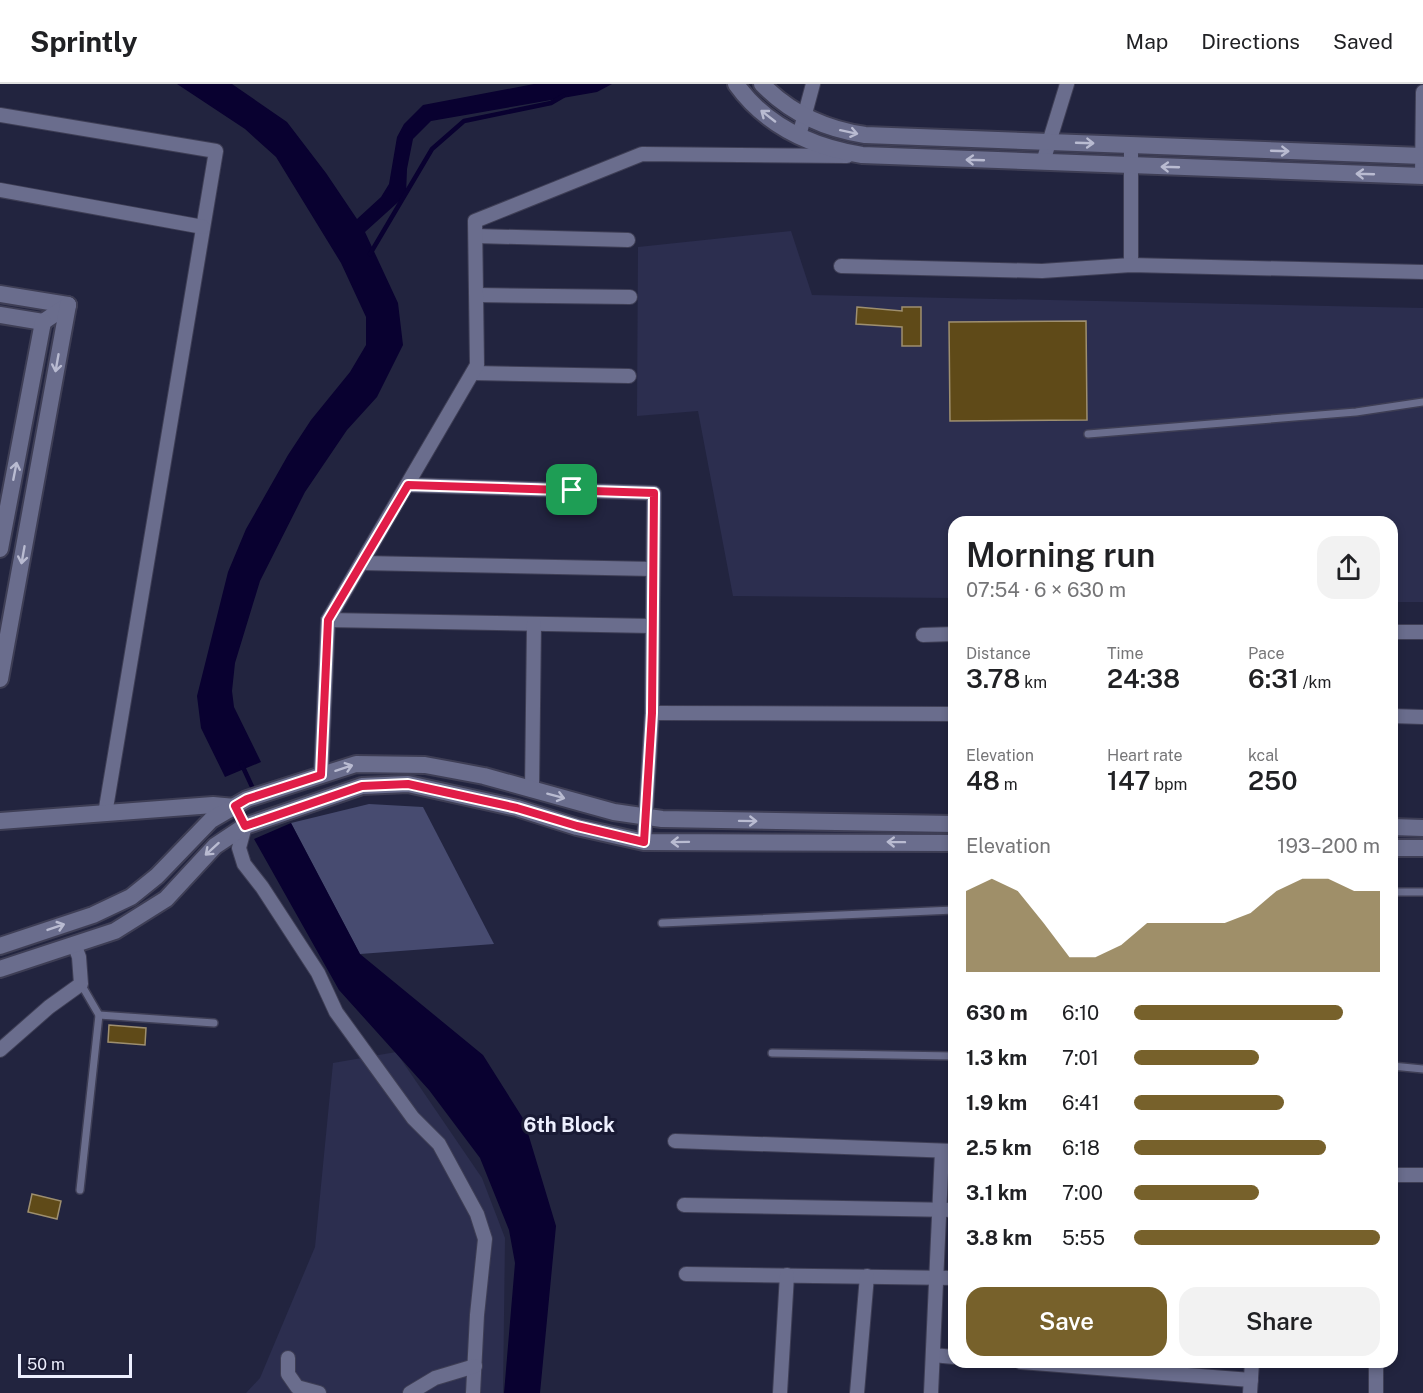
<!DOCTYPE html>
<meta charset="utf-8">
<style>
body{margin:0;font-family:"Public Sans",sans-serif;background:#f2f2f2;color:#202124;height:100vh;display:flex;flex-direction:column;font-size:22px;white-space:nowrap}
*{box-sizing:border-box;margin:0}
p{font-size:20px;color:#757577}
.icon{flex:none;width:33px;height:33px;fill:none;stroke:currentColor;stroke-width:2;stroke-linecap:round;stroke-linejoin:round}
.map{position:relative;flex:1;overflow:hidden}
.panel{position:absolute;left:948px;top:432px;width:450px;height:852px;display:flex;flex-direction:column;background:#fff;border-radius:18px;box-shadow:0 3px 9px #0003}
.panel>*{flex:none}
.scale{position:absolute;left:18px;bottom:15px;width:114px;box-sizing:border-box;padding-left:6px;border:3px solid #edeffe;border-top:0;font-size:16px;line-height:21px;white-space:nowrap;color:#edeffe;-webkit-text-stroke:4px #191a34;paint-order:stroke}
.pin{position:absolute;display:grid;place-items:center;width:51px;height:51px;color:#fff;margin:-26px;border-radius:12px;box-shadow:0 3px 9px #0006}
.round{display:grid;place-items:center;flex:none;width:63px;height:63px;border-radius:18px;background:#f2f2f2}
.summary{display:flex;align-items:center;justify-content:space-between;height:102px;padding:0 18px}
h1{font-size:33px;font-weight:600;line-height:45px}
.metrics{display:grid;grid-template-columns:repeat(3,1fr);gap:9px;height:102px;padding:6px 18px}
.metrics div{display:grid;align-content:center}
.metrics b{font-size:26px;font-weight:600}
.metrics small{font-size:16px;font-weight:400}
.metrics p{font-size:16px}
.chart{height:168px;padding:12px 18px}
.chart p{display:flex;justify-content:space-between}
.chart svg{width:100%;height:108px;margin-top:6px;fill:#77612b;opacity:.7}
.button{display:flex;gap:12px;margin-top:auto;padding:12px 18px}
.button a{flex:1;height:69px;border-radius:18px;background:#77612b;color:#fff;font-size:24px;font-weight:600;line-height:69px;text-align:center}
.button a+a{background:#f2f2f2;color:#202124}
ul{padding:0 18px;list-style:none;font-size:20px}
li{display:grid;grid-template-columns:96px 72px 1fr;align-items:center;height:45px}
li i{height:15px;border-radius:8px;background:#77612b}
header{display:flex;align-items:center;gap:36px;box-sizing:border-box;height:84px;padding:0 30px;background:#fff;border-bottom:2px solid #e0e0e0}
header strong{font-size:28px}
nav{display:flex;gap:33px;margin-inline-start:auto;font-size:21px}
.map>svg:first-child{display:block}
.built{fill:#2c2e4f}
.green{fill:#474b70}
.water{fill:#090130}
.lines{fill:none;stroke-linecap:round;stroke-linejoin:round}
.stream{stroke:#090130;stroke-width:4.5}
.building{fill:#5f4a18;stroke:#9e8f6f;stroke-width:1.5}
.service-casing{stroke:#3e3e55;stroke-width:10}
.minor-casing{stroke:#3e3e55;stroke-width:16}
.tertiary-casing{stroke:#3e3e55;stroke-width:20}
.service{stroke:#6a6d8d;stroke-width:7}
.minor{stroke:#6a6d8d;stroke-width:14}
.tertiary{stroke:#6a6d8d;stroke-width:16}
.oneway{stroke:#b9bbd1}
.route-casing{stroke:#fff;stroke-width:12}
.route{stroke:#e11d48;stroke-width:8}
.labels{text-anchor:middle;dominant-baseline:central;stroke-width:6;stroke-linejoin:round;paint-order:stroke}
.quarter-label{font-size:20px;font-weight:bold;fill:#edeffe;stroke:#191a34}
</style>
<header>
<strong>Sprintly</strong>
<nav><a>Map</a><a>Directions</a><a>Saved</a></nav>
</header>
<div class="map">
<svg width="1423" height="1309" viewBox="0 0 1423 1309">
<rect width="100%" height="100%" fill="#22243f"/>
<!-- built -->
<g class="built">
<path d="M791 147 812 211 1423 224V518H1392V438H954V514L733 512 698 327 637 332 638 163Z"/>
<path d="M396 968 482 1094 505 1154 503 1309H246L260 1294 315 1163 333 979Z"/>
</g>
<!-- green -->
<path class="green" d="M369 720 423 723 494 860 360 870 291 739Z"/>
<!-- water -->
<g class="water">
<path d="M177 0H232L287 38 326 89 357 135 381 113 389 100 397 53 404 40 423 21 534 0H612L597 8 431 37 413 55 407 85 406 111 365 148 398 219 403 261 377 313 347 346 305 408 260 497 235 579 232 607 234 623 261 678 225 693 201 644 197 612 228 488 246 445 288 371 311 336 350 288 366 261V233L341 179 276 73 245 45Z"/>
<path d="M291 739 360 870 483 971 524 1036 556 1142 540 1309H504L515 1179 509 1146 480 1074 429 1006 339 906 254 755Z"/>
</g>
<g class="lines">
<!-- stream -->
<g class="stream">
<path d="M370 170 432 65 464 37 551 19 563 12"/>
<path d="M242 681 255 709"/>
</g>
</g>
<!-- building -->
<g class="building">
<path d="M857 223 902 227V223H921V262H902V243L856 240Z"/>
<path d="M1086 237 1087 336 950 337 949 238Z"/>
<path d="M109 941 146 944 145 961 108 958Z"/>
<path d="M32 1110 61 1117 57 1135 28 1128Z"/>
</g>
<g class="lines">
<!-- service casing -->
<g class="service-casing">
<g id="service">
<path d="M1088 350 1356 328 1423 318"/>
<path d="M1392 808H1423"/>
<path d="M662 839 954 826"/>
<path d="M99 931 214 939"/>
<path d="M772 969 954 972"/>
<path d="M1392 982 1423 985"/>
<path d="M80 1106 99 931 81 900"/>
</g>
</g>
<!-- minor casing -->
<g class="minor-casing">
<g id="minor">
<path d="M0 31 216 67 105 730"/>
<path d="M799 52 813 0"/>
<path d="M1043 78 1067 0"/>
<path d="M1422 92 1423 8"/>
<path d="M0 106 203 143"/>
<path d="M476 152 628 156"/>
<path d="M1131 181V61"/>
<path d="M841 182 1042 187 1131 181 1423 188"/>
<path d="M477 211 630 213"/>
<path d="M473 289 629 292"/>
<path d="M408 401 654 409 652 629 644 758"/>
<path d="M362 479 653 485"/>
<path d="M328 536 652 542"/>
<path d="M1392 548H1423"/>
<path d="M923 551 954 550"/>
<path d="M652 629 954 630"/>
<path d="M1392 632 1423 633"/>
<path d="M321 691 328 536 477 281 475 137 642 70 847 72"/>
<path d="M532 706 534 540"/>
<path d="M245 742 239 764 244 780 262 803 318 889 336 928 413 1034 439 1060 477 1130 485 1155 477 1231 473 1309"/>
<path d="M0 966 49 923 81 900 79 873 74 860"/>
<path d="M675 1057 954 1067"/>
<path d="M1392 1091H1423"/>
<path d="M684 1121 954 1126"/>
<path d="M686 1190 954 1194"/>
<path d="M933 1271 954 1273"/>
<path d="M288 1274V1290L297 1303 319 1309"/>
<path d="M1021 1278 1251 1296"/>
<path d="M410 1309 435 1294 475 1282"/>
<path d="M780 1309 787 1191"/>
<path d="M857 1309 867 1192"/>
<path d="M931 1309 942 1067"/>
<path d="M1250 1309 1252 1278"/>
<path d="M1376 1309V1278"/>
</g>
</g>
<!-- tertiary casing -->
<g class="tertiary-casing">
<g id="tertiary">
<path d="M736 0C766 42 813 63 862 71L1423 92"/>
<path d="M762 0C790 29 825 45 865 51L1423 72"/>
<path d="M0 210 68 221"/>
<path d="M0 231 43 238 68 221"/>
<path d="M0 465 43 238"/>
<path d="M0 595 68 221"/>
<path d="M0 737 213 721 235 723"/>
<path d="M1392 743 1423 744"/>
<path d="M1392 764H1423"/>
<path d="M0 862 93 831 131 813 157 792 211 736 247 715 356 680 425 681 484 692 614 728 662 735 954 740"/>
<path d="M0 885 115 847 166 815 215 762 245 742 362 702 408 700 517 724 577 743 644 758 954 759"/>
</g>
</g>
<!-- service -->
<use href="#service" class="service"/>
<!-- minor -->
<use href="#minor" class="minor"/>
<!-- tertiary -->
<use href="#tertiary" class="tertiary"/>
</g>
<!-- one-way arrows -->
<defs><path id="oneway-shaft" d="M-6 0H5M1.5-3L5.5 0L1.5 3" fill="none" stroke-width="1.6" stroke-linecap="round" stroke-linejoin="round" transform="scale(1.5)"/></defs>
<g class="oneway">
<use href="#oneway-shaft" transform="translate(768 32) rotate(-142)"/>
<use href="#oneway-shaft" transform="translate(849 48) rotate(12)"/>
<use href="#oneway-shaft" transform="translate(1085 59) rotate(2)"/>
<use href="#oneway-shaft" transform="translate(1280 67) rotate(2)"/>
<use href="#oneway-shaft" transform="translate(975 76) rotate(-178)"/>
<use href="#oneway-shaft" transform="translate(1170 83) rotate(-178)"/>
<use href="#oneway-shaft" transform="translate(1365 90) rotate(-178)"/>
<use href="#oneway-shaft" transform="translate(57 279) rotate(100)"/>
<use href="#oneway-shaft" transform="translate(15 387) rotate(-79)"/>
<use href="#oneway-shaft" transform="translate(23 471) rotate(100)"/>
<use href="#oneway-shaft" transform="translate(344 684) rotate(-18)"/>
<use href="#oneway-shaft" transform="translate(556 712) rotate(15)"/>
<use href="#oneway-shaft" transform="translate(748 737) rotate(1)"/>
<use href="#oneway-shaft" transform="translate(680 758) rotate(179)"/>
<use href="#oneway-shaft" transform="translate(896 758) rotate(-179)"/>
<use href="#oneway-shaft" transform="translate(212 765) rotate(138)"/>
<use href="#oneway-shaft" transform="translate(56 843) rotate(-19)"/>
</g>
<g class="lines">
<!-- route casing -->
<g class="route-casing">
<path id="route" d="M408 401 654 409 652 629 644 758 577 742 517 724 408 700 362 702 245 742 235 722 247 715 321 691 328 536Z"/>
</g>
<!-- route -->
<use href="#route" class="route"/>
</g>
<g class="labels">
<!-- quarter labels -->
<g class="quarter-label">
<text x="569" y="1041">6th Block</text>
</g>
</g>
</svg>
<div class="scale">50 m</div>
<div class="pin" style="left:572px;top:406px;background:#1e9e55"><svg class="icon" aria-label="arrive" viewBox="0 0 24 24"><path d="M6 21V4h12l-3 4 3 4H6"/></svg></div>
<section class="panel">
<div class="summary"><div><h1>Morning run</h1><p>07:54 · 6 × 630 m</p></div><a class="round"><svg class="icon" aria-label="share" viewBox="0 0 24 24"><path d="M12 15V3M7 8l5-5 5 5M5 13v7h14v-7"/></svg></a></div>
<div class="metrics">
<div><p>Distance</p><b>3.78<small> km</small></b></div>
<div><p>Time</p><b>24:38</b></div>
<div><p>Pace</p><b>6:31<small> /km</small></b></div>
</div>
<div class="metrics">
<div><p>Elevation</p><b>48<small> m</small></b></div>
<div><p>Heart rate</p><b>147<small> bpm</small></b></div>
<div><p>kcal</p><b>250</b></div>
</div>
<div class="chart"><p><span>Elevation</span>193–200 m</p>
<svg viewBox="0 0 160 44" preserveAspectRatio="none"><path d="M0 44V11L10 6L20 11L30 24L40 38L50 38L60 33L70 24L80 24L90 24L100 24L110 20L120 11L130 6L140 6L150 11L160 11V44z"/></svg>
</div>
<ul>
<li><b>630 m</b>6:10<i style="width:85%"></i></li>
<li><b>1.3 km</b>7:01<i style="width:51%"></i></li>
<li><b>1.9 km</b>6:41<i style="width:61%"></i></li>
<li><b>2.5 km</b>6:18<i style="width:78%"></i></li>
<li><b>3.1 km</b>7:00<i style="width:51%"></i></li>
<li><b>3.8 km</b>5:55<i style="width:100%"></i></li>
</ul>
<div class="button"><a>Save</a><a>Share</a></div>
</section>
</div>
